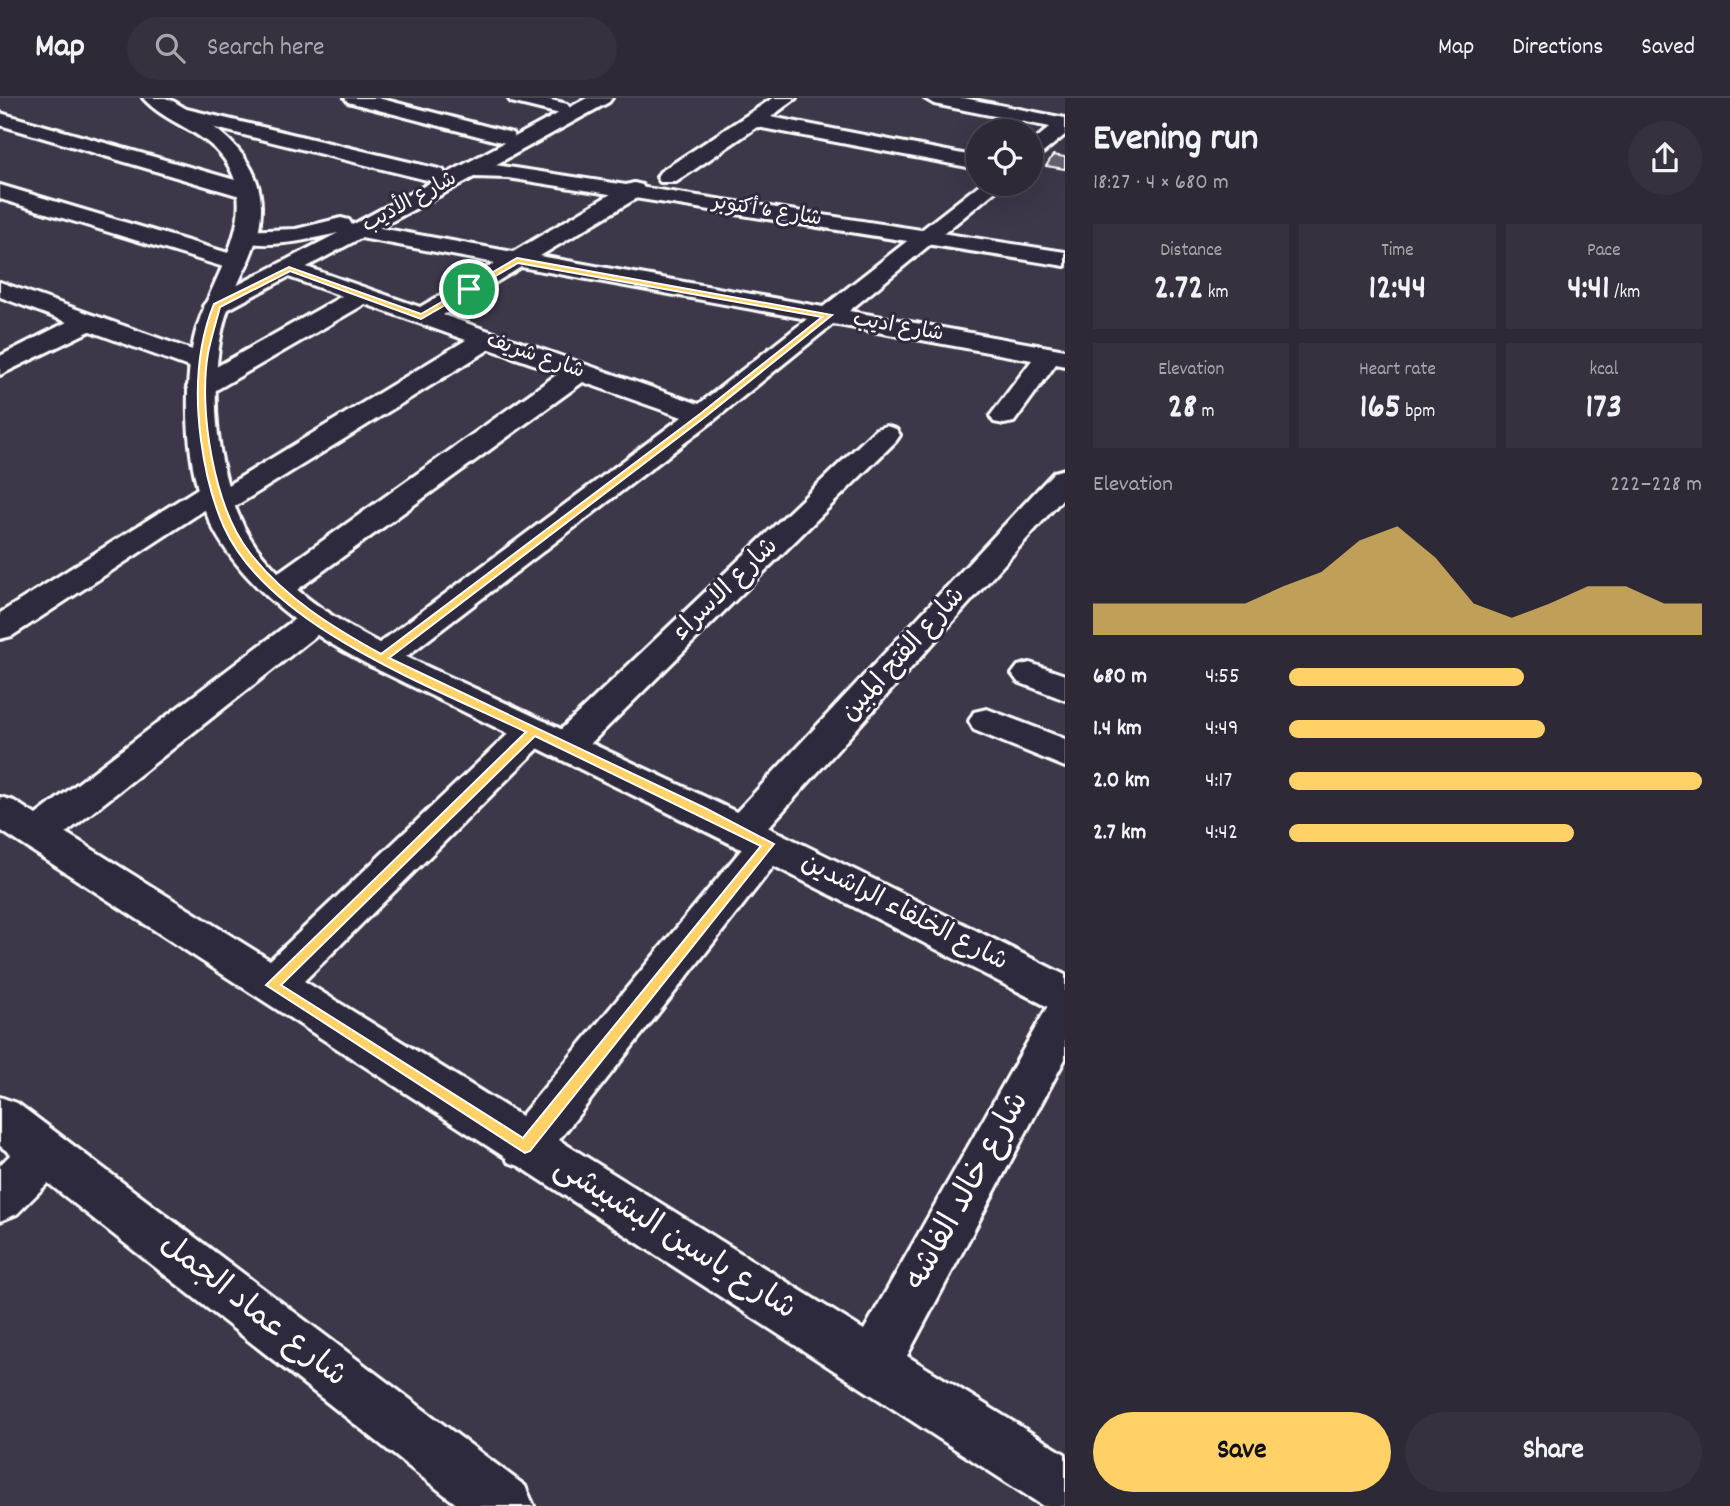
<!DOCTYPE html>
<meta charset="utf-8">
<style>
body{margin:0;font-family:Dekko,"Playpen Sans Arabic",sans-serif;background:#35313f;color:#f1f3f6;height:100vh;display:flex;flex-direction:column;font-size:26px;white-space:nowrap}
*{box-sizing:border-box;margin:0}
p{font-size:23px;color:#a7a6ad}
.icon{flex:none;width:38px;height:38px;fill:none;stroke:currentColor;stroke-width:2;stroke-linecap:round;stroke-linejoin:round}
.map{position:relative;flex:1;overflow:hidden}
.side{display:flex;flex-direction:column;background:#2d2937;width:665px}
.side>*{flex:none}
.controls{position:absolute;left:966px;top:21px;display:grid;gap:14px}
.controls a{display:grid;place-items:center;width:77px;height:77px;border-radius:50%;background:#2d2937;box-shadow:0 7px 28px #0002,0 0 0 2px #484552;font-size:35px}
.pin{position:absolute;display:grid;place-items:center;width:60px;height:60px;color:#fff;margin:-30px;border:4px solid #fff;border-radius:50%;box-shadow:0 2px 7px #0007}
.round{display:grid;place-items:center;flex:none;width:74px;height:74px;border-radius:37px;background:#35313f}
.overview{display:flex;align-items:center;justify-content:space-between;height:119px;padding:0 28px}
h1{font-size:38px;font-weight:800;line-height:52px}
.stats{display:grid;grid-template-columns:repeat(3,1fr);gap:10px;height:119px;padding:7px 28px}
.stats div{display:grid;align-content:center;border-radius:0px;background:#35313f;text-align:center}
.stats b{font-size:35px;font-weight:800}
.stats small{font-size:19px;font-weight:400}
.stats p{font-size:19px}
.chart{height:196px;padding:14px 28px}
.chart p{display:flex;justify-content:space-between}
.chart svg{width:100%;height:126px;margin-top:7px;fill:#ffd166;opacity:.7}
.cta{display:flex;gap:14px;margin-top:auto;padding:14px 28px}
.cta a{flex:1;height:80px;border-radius:42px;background:#ffd166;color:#111;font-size:28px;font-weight:800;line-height:80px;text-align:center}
.cta a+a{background:#35313f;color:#f1f3f6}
ul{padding:0 28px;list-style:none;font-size:23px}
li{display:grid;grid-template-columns:112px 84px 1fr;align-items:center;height:52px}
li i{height:18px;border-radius:9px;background:#ffd166}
header{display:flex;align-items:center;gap:42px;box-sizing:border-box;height:98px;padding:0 35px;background:#2d2937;border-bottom:2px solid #484552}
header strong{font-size:33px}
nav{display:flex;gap:38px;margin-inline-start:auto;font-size:24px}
.search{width:490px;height:63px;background:#35313f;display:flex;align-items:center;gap:18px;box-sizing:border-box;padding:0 24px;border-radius:38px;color:#a7a6ad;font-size:26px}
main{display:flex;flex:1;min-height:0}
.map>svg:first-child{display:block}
.building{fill:#666270;stroke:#fff;stroke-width:2}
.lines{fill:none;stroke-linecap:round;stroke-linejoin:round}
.minor-casing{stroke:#fff;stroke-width:6}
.tertiary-casing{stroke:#fff;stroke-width:6}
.secondary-casing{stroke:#fff;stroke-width:6}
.minor{fill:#2f2a3d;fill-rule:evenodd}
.tertiary{fill:#2f2a3d;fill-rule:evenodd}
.secondary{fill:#2f2a3d;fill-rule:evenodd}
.route{fill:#ffd166;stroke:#fff;stroke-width:2;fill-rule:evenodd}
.labels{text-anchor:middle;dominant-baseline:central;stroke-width:6;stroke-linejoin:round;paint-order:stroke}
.far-street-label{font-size:21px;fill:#fff;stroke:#2f2a3d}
.street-label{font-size:26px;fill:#fff;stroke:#2f2a3d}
.near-street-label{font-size:32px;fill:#fff;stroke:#2f2a3d}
</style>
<header>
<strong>Map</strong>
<div class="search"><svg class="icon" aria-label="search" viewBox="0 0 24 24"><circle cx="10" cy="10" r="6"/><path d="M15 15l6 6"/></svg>Search here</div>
<nav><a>Map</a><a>Directions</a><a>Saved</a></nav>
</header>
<main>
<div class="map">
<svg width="1065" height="1408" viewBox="0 0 1065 1408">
<rect width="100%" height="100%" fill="#3c3749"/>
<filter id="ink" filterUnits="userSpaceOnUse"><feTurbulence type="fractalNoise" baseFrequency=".0143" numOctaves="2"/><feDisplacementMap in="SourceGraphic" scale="14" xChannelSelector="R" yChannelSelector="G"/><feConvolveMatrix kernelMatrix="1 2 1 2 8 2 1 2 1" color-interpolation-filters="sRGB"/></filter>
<g filter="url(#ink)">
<!-- building -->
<path class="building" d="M1053 57 1065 59V71L1046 68Z"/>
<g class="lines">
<!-- minor casing -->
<g class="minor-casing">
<g id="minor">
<path d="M345 0H378L512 35 515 39 512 43 505 45 348 4Z"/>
<path d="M508 0H543L567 6 570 10 567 14 560 16 511 4Z"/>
<path d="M773 0H796L771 19 978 59V71L757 29 676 84H660L657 79 660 74Z"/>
<path d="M924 0H964L1065 20V37L1038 59 1031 61V45L1050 29 934 6Z"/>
<path d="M178 9 443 72 446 77 443 82 435 84 171 19 168 15 171 11Z"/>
<path d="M0 15 256 88 259 93 256 98H240L0 27Z"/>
<path d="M634 85 642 87 645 92 642 97 540 158 823 209 980 86H1004L849 213 1065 252V268L1056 266 1014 324 1004 326 994 324 990 318 1032 262 833 226 713 323 394 568 382 571 370 568 365 560 370 552 682 319 583 284 290 497 278 500 266 497 262 490 266 483 559 275 490 251 229 412 218 415 206 411 12 538 0 541V515L203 387 214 384 226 388 466 242 365 206 211 295 201 297 191 295 187 289 191 283 342 198 280 176 277 171 280 166 289 164 298 166 420 209 495 165 350 138 346 133 350 128 358 126 513 154 626 87ZM521 169 807 221 699 306 443 217Z"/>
<path d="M0 87 245 160 248 165 245 170 236 172 227 170 0 101Z"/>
<path d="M0 184 212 259 216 265 212 271 203 273 194 271 90 233 0 277V258L67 224 0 199Z"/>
<path d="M886 328 896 331 900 337 896 343 579 657 566 661 553 657 548 648 553 639 876 331Z"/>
<path d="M1065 371V398L766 732 783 736 789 746 783 756 559 1042 864 1232 1049 906 1065 901V961L907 1258 1065 1356V1408H1043L519 1068 508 1064 506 1060 0 732V699L14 703 36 717 304 514 316 510 328 514 333 521 328 528 66 735 270 862 521 624 534 620 547 624 552 633 547 642 304 883 521 1018 746 746 728 743 722 733 728 723 1054 374Z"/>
<path d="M1030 565 1065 577V602L1018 584 1012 576 1018 568Z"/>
<path d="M987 611 1065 641V669L974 632 969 623 974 614Z"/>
<path d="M0 999 17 1005 525 1388 534 1408H459L48 1085 17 1116 0 1123V1067L11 1056 0 1048Z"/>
</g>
</g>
<!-- tertiary casing -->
<g class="tertiary-casing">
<path id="tertiary" d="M587 0H612L609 4 495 67 1065 154V168L508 80 474 79 225 213 216 216 207 213 203 208 207 203 338 135C306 142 272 151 239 143L235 138 239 133 296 131 341 120 349 122 352 127Z"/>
</g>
<!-- secondary casing -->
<g class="secondary-casing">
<path id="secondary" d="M143 0C150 0 158 0 165 0 173 2 183 9 191 14 226 35 260 64 261 108 262 146 239 177 228 211 205 279 214 392 257 450 313 523 408 559 489 597 552 627 616 657 680 687 809 748 937 813 1065 877V915L1050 910C897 831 746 752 592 677 540 651 487 625 434 599 386 576 337 553 294 521 254 490 216 450 201 401 186 356 184 287 194 241 206 184 266 119 224 61 203 32 165 25 143 0Z"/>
</g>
<!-- minor -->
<use href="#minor" class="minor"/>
<!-- tertiary -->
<use href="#tertiary" class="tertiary"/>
<!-- secondary -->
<use href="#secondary" class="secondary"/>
</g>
</g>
<!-- route -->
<path class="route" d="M517 160 832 217 705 319 389 560 705 710 774 746 530 1053 525 1055 266 887 526 634C433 589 269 529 224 429 211 400 205 372 201 342 195 297 197 248 214 206L289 169 421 216ZM518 165 822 219 700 316 381 556C332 529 285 500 250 455 214 410 198 312 208 255 211 240 216 224 220 209L290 173 421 221ZM535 638 761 748 523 1040 281 887Z"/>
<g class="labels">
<!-- far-street labels -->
<g class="far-street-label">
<text transform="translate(410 105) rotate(-29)">شارع الأديب</text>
<text transform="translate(767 114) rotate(9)">شارع 6 أكتوبر</text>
<text transform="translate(898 230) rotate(10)">شارع اديب</text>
<text transform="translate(535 259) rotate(19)">شارع شريف</text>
</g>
<!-- street labels -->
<g class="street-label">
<text transform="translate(726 492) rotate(-44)">شارع الاسراء</text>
<text transform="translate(904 557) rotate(-48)">شارع الفتح المبين</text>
<text transform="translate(904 815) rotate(27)">شارع الخلفاء الراشدين</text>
</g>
<!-- near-street labels -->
<g class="near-street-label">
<text transform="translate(969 1094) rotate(-61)">شارع خالد الفاشه</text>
<text transform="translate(674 1142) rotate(32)">شارع ياسين البشبيشى</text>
<text transform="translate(252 1214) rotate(38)">شارع عماد الجمل</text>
</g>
</g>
</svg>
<div class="controls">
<a><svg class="icon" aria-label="locate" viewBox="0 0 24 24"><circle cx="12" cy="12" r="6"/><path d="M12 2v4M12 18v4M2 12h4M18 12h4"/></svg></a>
</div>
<div class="pin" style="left:469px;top:191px;background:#1e9e55"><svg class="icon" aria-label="arrive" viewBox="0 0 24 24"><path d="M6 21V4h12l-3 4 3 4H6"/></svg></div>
</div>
<section class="side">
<div class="overview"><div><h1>Evening run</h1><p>18:27 · 4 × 680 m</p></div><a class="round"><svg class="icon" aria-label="share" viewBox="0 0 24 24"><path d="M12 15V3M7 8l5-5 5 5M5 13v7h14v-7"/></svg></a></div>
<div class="stats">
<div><p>Distance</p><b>2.72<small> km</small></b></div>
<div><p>Time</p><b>12:44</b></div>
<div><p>Pace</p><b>4:41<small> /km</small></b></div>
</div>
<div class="stats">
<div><p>Elevation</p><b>28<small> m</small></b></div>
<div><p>Heart rate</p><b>165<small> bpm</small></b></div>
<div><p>kcal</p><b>173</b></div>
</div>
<div class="chart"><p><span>Elevation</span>222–228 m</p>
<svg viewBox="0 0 160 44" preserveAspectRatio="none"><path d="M0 44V33L10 33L20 33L30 33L40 33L50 27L60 22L70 11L80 6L90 17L100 33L110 38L120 33L130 27L140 27L150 33L160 33V44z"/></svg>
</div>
<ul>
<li><b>680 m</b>4:55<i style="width:57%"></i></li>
<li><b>1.4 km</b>4:49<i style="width:62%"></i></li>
<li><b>2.0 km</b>4:17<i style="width:100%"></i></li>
<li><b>2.7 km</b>4:42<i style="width:69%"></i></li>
</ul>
<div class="cta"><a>Save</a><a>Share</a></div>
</section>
</main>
